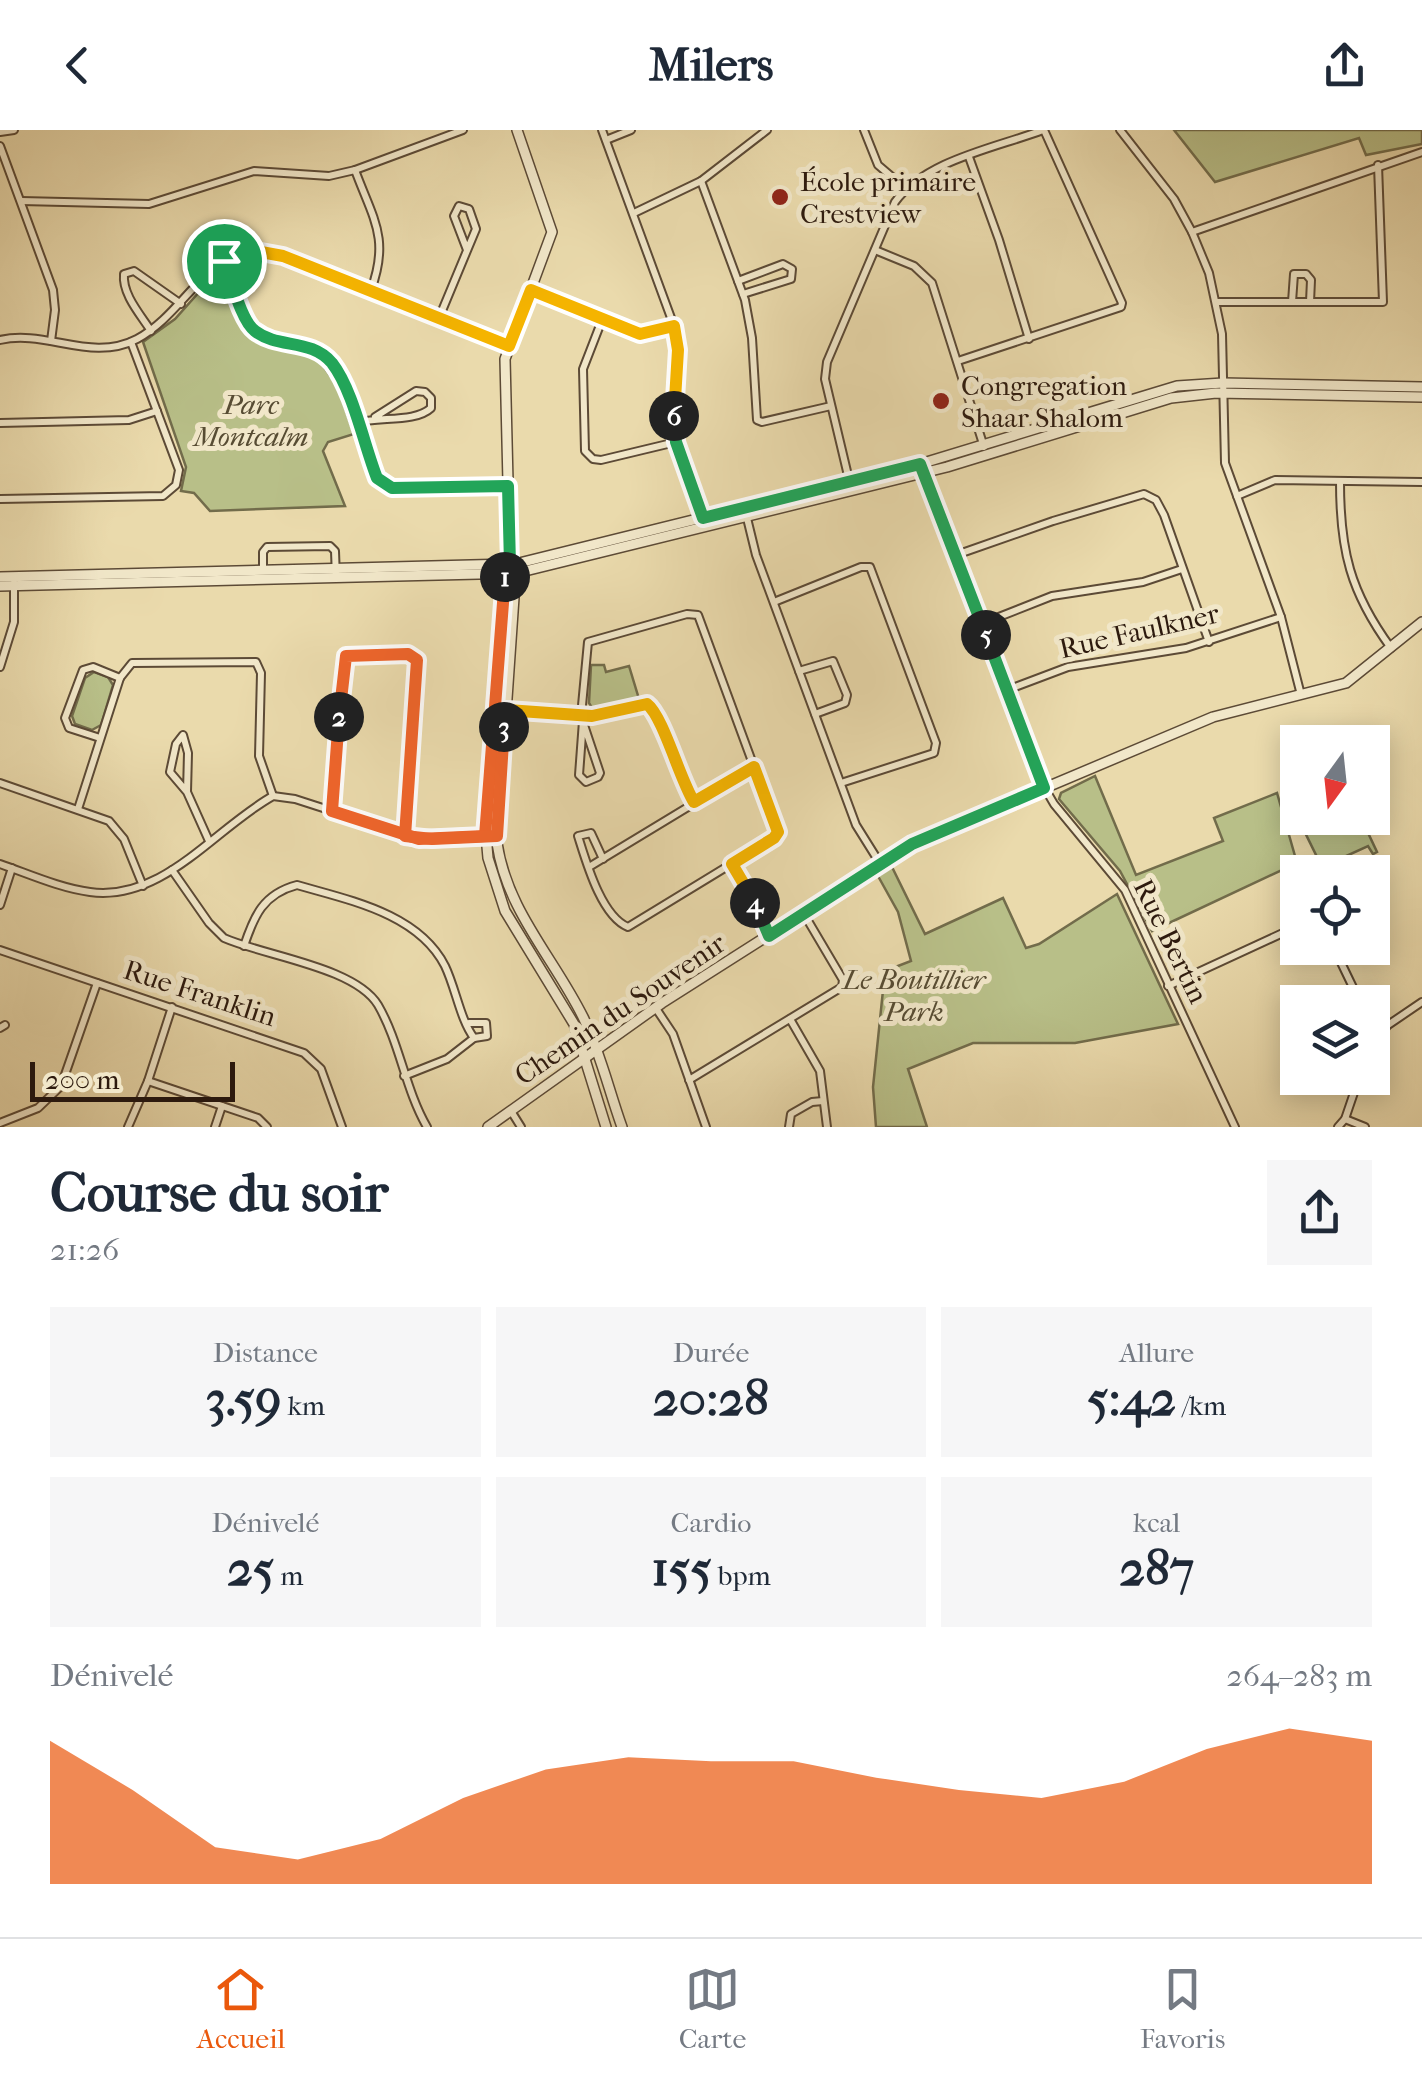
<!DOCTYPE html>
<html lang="fr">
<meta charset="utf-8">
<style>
body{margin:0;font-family:"IM FELL French Canon",serif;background:#f6f6f7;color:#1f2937;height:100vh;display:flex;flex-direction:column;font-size:38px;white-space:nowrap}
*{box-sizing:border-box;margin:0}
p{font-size:32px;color:#747a83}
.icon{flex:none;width:55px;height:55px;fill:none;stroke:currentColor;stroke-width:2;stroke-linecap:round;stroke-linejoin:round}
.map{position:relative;height:997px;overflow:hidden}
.drawer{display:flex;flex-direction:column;background:#fff;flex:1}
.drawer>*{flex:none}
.needle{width:65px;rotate:195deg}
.controls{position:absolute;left:1280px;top:595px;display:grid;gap:20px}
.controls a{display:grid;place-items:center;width:110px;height:110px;border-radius:0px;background:#fff;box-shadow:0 5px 25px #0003;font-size:50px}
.scale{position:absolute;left:30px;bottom:25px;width:205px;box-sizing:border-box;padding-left:10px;border:5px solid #2d1a0e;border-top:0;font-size:28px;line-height:35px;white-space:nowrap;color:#2d1a0e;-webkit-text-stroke:8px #f1e7c9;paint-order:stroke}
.pin{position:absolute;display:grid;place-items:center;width:85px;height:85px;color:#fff;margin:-42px;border:5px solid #fff;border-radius:50%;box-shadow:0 2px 10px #0007}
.km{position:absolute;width:50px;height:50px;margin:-25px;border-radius:50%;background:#222;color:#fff;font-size:28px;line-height:50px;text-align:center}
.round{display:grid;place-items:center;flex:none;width:105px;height:105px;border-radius:0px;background:#f6f6f7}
.head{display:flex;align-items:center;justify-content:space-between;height:170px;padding:0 50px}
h1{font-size:55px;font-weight:800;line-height:75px}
.metrics{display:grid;grid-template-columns:repeat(3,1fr);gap:15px;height:170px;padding:10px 50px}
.metrics div{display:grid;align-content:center;border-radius:0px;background:#f6f6f7;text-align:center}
.metrics b{font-size:50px;font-weight:800}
.metrics small{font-size:28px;font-weight:400}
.metrics p{font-size:28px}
.chart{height:280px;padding:20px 50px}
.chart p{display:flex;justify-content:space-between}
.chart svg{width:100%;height:180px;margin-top:10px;fill:#ea580c;opacity:.7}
header{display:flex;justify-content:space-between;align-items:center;height:130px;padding:0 50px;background:#fff;font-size:45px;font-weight:800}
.tabs{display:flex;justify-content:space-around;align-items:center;height:140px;border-top:2px solid #e0e1e3;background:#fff;font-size:28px;color:#747a83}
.tabs a{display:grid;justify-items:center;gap:5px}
.tabs .on{color:#ea580c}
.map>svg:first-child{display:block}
.green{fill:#b8bf88;stroke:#726c4b;stroke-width:2.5}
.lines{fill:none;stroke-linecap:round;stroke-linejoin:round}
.minor-casing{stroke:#5c4a36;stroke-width:10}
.tertiary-casing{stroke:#5c4a36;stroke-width:12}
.minor{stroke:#f1e7c9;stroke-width:6}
.tertiary{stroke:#f1e7c9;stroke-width:9}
.split-1-casing{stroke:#fff;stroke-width:20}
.split-2-casing{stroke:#fff;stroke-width:20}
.split-3-casing{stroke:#fff;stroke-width:20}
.split-4-casing{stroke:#fff;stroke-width:20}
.split-5-casing{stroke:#fff;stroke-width:20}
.split-6-casing{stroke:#fff;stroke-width:20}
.split-7-casing{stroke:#fff;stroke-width:20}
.split-1{stroke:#22a559;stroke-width:12}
.split-2{stroke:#f0652b;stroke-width:12}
.split-3{stroke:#f0652b;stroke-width:12}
.split-4{stroke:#f5b400;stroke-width:12}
.split-5{stroke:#22a559;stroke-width:12}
.split-6{stroke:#22a559;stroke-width:12}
.split-7{stroke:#f5b400;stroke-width:12}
.poi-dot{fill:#8f2418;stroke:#f1e7c9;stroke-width:4}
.labels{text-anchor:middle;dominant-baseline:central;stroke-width:10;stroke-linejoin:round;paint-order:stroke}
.poi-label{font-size:28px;fill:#2d1a0e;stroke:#f1e7c9;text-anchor:start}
.park-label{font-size:28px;font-style:italic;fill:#574c33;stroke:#f1e7c9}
.street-label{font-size:28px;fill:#2d1a0e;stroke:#f1e7c9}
</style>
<header><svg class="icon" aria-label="back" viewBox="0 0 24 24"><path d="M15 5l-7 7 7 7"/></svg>Milers<svg class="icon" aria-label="share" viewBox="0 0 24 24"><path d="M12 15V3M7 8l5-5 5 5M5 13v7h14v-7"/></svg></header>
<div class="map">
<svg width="1422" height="997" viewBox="0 0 1422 997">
<rect width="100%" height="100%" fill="#eadaac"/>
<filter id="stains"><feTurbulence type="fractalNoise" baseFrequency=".002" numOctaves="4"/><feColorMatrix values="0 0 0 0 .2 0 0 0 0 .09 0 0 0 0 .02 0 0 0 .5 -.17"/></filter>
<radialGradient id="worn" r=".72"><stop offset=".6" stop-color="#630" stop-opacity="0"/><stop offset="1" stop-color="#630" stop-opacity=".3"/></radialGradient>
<!-- green -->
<g class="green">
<path d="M1174 0H1422V14L1366 25 1359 8 1215 52Z"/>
<path d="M217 142 223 144 242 196 252 206 319 230 338 257 354 304 328 312 323 321 345 376 210 381 194 363 181 361 186 337 143 212 175 189Z"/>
<path d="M591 535H604L606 542 629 536 639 569 592 578 589 573Z"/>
<path d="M94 542 108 547 113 555 101 595 92 600 75 594 72 586 85 548Z"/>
<path d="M1095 646 1136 745 1223 711 1214 688 1277 663 1297 733 1152 801 1120 741 1059 669 1061 663Z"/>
<path d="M1297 661 1298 688H1326L1333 701 1361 688 1377 722 1373 724 1368 716 1322 737 1287 666Z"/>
<path d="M892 737 925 804 1003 768 1026 818 1039 814 1117 764 1178 894 1075 913H973L908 939 927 997H876L873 957 885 841 911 831 898 782 878 746Z"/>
</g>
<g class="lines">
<!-- minor casing -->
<g class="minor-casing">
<g id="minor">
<path d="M602 0 674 196C682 233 672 269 676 306 679 336 697 367 705 396"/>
<path d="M864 0 878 35 905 58"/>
<path d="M1120 0 1174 69 1192 102 1209 143 1222 204 1225 333 1281 487 1301 565"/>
<path d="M0 2 14 0"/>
<path d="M606 10 631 0"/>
<path d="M0 16 53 160 55 180 51 211"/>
<path d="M969 27 999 110 1029 209"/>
<path d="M355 40C373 89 390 108 371 160"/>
<path d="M701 51 745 170 752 208 757 290 762 292 831 276"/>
<path d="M21 71 149 74 254 41 329 46 355 40 463 0"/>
<path d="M634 83 701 51 767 0"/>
<path d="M1192 102 1422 22"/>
<path d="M875 120 914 136 932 153 984 317"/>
<path d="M224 131C231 148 241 191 255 201 278 219 311 208 332 233 351 257 365 317 377 348L392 358 508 356"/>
<path d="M738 151 783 134 792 139 791 149 743 164"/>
<path d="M531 161 640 204 674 196"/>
<path d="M1217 172H1383L1378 35"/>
<path d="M1292 172 1294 144H1306L1311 150 1310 172"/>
<path d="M439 188 476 99 469 79 459 76 454 86 467 120"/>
<path d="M602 190 583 239 585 321 593 329 601 330 676 312"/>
<path d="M151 201C140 184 122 164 124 144L134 141 181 174"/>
<path d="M0 210C46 199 91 233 137 209 192 179 207 107 283 126L509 216"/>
<path d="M958 231 1121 177 1122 173 1044 0"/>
<path d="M0 293 129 290 157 281"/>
<path d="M357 293C378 286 415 293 431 278V268L425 262 416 261 375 287"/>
<path d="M921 340 1040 650 1054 674 1125 760 1235 997"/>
<path d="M1340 352C1340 420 1350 462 1391 518"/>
<path d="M850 354 825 249 827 232 895 72C926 30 995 18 1043 0"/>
<path d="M1237 366 1275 350 1422 352"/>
<path d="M0 369 163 366 176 355 179 340 131 212"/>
<path d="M746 384 756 425 856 695 881 735"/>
<path d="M956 425 1053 391 1144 364 1156 370 1164 385 1209 512"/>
<path d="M263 441V422L267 417 330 416 335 421 336 448"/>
<path d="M774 472 861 437H870L936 613 934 623 841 653"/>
<path d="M981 494 1052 466 1143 452 1182 439"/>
<path d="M0 537 14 492V453"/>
<path d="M799 541 833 531 847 565 845 573 815 584"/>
<path d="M1007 560 1068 537 1186 518 1281 487"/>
<path d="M494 579 581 586 640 574 650 575 680 649 694 673"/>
<path d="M583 591 579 645 586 652 598 647 600 643 581 586 588 512 687 484 698 485 778 702 774 708 628 797C601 786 586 731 578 706L591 703 603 729"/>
<path d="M100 608 69 598 65 588 83 540 93 537 120 548"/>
<path d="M0 653 109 691 124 709 143 756"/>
<path d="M187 662 188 623 183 605 176 614 170 642 187 662 209 711"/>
<path d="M78 679 120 548 132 533 256 532 261 543 259 626 273 666"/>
<path d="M332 681 344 529 351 525H411L419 534 405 705"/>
<path d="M0 734C29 744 60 758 90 762 163 772 215 698 273 666L295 669 419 709 497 706"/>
<path d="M732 734 769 806"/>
<path d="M589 737 754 637"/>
<path d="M172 740 209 793 224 808C265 826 355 837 378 875 400 913 405 959 427 997"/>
<path d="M0 775 12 738"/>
<path d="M244 816C254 786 263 764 297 755 348 770 418 783 445 836 456 859 460 889 474 908"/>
<path d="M1334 818 1360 872"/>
<path d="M0 820 304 923 321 939 342 997"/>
<path d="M1168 856 1298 796"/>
<path d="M655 877 673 904 706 997"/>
<path d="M790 889 820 941 827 997"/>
<path d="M1372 892 1383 900"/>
<path d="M0 898 5 895"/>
<path d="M1372 915 1388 895 1422 872"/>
<path d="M404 946 447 929 474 908 487 906 486 893H469"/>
<path d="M689 950 842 857 843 850 804 784"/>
<path d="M148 951 258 988 267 997"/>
<path d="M511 981 521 997"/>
<path d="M1345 989 1365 997"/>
<path d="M0 993 38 978 61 956 97 853"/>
<path d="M128 997 148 951 172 877"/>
<path d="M215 997 222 976"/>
<path d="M789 997 791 984 812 972 823 971"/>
<path d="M1338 997 1345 989 1359 948"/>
</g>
</g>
<!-- tertiary casing -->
<g class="tertiary-casing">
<g id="tertiary">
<path d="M517 0 552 102 505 229 510 434 515 453 497 713C507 781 554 828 583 887 600 921 609 961 622 997"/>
<path d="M508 439 503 451 485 694 488 728 505 781 574 894 606 997"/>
<path d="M0 447 515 434 920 334 1177 256 1223 253 1422 257"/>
<path d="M0 456 517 443 947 337 1171 268 1216 263 1422 267"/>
<path d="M488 997 662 873 912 714 1213 587 1346 553 1422 492"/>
</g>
</g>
<!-- minor -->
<use href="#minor" class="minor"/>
<!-- tertiary -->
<use href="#tertiary" class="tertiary"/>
</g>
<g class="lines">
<!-- split-1 casing -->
<g class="split-1-casing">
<path id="split-1" d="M224 131C231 148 241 191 255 201 278 219 311 208 332 233 353 260 364 315 377 348L392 358 508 356 510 434 505 447"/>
</g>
<!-- split-2 casing -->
<g class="split-2-casing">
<path id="split-2" d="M339 587 332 681 419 709 485 706 505 447"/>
</g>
<!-- split-3 casing -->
<g class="split-3-casing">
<path id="split-3" d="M339 587 346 526 408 524 417 530 405 706 432 709 497 706 504 597"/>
</g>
<!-- split-4 casing -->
<g class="split-4-casing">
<path id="split-4" d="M504 597 506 580 592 586 647 574C663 586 680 650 694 672L754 637 778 702 774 708 732 734 755 773"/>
</g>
<!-- split-5 casing -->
<g class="split-5-casing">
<path id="split-5" d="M755 773 769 806 912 714 1044 658 986 505"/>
</g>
<!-- split-6 casing -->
<g class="split-6-casing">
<path id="split-6" d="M674 286 676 312 703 388 920 334 986 505"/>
</g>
<!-- split-7 casing -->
<g class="split-7-casing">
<path id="split-7" d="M224 131 261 122 283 126 509 216 531 160 640 204 674 196 678 220 674 286"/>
</g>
<!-- split-1 -->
<use href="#split-1" class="split-1"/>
<!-- split-2 -->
<use href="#split-2" class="split-2"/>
<!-- split-3 -->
<use href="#split-3" class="split-3"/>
<!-- split-4 -->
<use href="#split-4" class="split-4"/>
<!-- split-5 -->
<use href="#split-5" class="split-5"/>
<!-- split-6 -->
<use href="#split-6" class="split-6"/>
<!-- split-7 -->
<use href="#split-7" class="split-7"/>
</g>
<!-- markers -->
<g class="poi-dot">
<circle cx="780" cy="67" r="10"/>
<circle cx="941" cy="271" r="10"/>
</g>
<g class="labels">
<!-- poi labels -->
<g class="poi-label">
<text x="800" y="51">École primaire<tspan x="800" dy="32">Crestview</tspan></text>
<text x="961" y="255">Congregation<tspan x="961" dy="32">Shaar Shalom</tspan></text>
</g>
<!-- park labels -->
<g class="park-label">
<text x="251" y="274">Parc<tspan x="251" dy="32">Montcalm</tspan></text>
<text x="914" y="849">Le Boutillier<tspan x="914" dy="32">Park</tspan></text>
</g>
<!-- street labels -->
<g class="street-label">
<text transform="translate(1139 501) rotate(-13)">Rue Faulkner</text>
<text transform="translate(1171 811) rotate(64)">Rue Bertin</text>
<text transform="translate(200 863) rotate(18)">Rue Franklin</text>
<text transform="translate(620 879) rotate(-34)">Chemin du Souvenir</text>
</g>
</g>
<rect width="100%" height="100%" filter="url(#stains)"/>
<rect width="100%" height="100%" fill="url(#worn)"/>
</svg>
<div class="controls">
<a><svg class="needle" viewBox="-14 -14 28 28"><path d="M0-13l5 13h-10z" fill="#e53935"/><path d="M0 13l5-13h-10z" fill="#747a83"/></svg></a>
<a><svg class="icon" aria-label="locate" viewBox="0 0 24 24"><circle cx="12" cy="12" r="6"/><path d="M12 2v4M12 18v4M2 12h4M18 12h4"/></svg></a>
<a><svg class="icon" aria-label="layers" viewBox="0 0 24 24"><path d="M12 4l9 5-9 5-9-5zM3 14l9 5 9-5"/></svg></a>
</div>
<div class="scale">200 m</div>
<div class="pin" style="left:224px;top:131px;background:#1e9e55"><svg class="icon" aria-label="arrive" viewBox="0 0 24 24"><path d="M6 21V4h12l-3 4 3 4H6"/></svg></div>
<b class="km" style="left:505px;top:447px">1</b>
<b class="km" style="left:339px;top:587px">2</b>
<b class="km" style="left:504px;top:597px">3</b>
<b class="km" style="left:755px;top:773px">4</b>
<b class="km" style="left:986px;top:505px">5</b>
<b class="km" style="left:674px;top:286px">6</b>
</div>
<section class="drawer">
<div class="head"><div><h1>Course du soir</h1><p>21:26</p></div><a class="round"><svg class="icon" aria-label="share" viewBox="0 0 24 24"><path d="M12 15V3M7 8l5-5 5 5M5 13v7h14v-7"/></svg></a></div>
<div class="metrics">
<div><p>Distance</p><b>3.59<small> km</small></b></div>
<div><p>Durée</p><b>20:28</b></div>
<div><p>Allure</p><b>5:42<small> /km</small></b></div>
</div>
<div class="metrics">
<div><p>Dénivelé</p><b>25<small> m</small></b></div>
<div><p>Cardio</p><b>155<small> bpm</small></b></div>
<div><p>kcal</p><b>287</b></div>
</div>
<div class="chart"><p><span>Dénivelé</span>264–283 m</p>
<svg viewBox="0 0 160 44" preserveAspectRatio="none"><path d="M0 44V9L10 21L20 35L30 38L40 33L50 23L60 16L70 13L80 14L90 14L100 18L110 21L120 23L130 19L140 11L150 6L160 9V44z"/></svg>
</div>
</section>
<nav class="tabs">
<a class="on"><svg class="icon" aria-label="home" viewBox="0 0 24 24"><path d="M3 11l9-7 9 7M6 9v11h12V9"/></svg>Accueil</a>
<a><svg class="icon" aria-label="map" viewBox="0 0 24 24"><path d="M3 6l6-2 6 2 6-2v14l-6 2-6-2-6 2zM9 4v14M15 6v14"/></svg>Carte</a>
<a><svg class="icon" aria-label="saved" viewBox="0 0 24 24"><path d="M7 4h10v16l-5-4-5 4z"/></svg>Favoris</a>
</nav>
